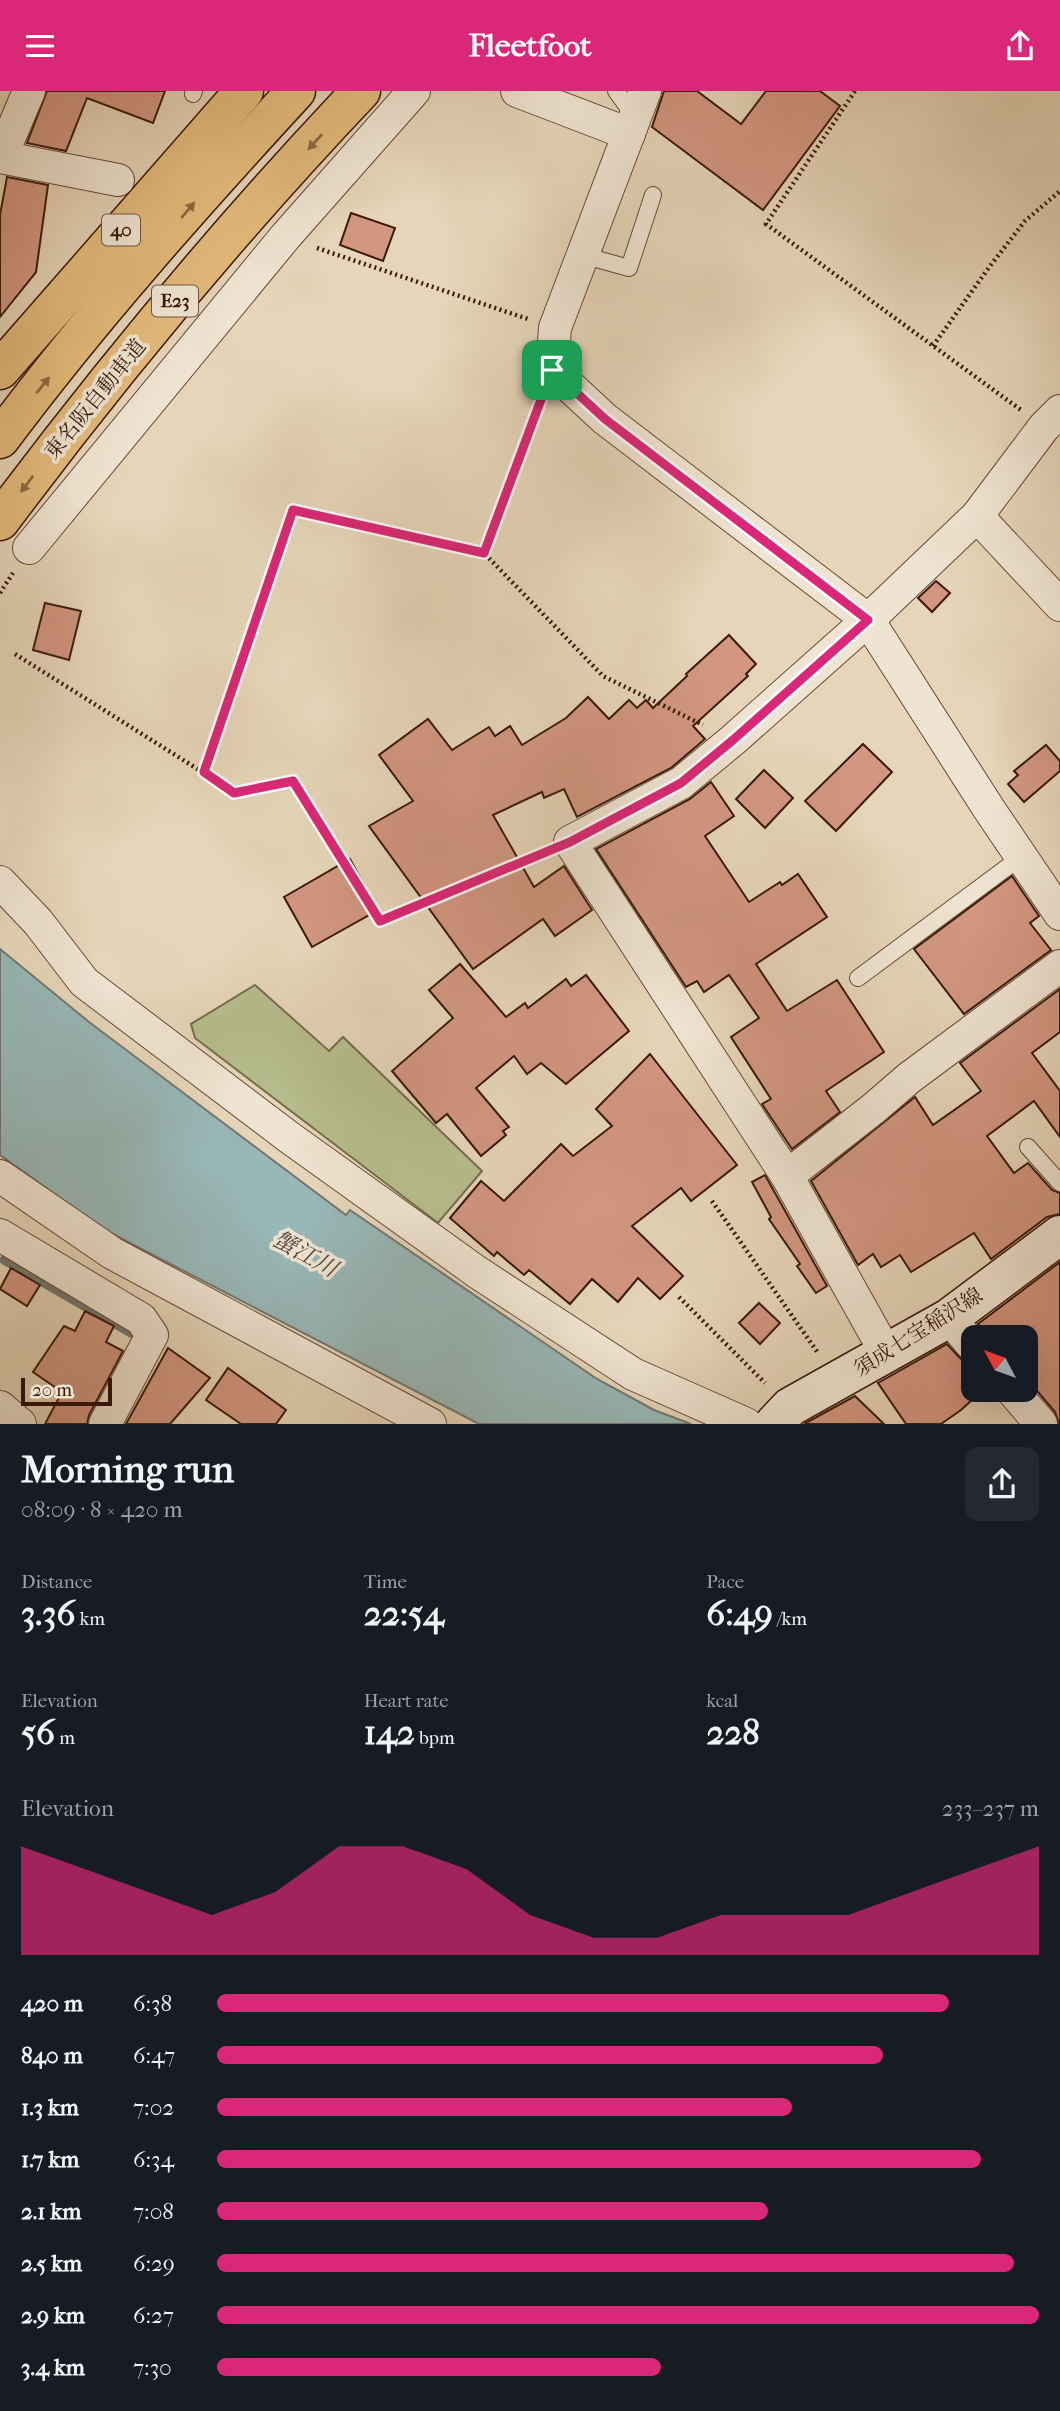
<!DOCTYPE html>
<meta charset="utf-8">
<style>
body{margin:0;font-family:"IM FELL French Canon","Noto Serif JP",serif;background:#242831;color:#f1f3f6;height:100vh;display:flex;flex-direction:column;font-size:26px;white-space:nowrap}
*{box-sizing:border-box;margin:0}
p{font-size:23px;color:#9ea1a6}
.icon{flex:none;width:38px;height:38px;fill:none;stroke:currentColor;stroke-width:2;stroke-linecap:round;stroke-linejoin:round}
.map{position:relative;height:1333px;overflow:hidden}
.panel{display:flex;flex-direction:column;background:#171b24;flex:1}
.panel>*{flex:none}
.needle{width:46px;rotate:311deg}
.buttons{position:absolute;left:961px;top:1234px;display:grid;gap:14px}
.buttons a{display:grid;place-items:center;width:77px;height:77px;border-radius:14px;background:#171b24;box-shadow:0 7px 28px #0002;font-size:35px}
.scale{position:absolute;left:21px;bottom:18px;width:91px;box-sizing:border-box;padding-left:7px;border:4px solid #3a190a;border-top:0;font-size:19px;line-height:24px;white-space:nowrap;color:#3a190a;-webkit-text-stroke:5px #efe4d2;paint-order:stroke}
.pin{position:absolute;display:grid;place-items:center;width:60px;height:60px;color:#fff;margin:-30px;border-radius:14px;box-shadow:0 4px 10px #0006}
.round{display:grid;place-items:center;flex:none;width:74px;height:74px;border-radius:14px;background:#242831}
.summary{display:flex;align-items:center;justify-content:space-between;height:119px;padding:0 21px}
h1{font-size:38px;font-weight:700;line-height:52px}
.metrics{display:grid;grid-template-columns:repeat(3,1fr);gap:10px;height:119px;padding:7px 21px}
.metrics div{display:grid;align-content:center}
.metrics b{font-size:35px;font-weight:700}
.metrics small{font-size:19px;font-weight:400}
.metrics p{font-size:19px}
.chart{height:196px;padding:14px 21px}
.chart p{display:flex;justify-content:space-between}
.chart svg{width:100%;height:126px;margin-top:7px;fill:#db2777;opacity:.7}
ul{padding:0 21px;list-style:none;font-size:23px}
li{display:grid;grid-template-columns:112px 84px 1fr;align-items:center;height:52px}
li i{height:18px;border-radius:9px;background:#db2777}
header{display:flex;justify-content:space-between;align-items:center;height:91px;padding:0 21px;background:#db2777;color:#fff;font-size:32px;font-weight:700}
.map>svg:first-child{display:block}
.green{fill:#b6bd8e;stroke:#786b4c;stroke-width:2}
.water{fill:#98b7b7;stroke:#727872;stroke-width:2}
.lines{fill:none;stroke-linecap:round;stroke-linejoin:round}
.stream{stroke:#727872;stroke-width:9}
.building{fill:#d29681;stroke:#3a190a;stroke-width:2}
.service-casing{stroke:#654836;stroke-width:18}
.minor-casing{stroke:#654836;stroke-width:34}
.secondary-casing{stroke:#3a190a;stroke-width:41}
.primary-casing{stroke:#3a190a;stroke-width:41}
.motorway-casing{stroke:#3a190a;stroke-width:41}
.path{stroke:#3a190a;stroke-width:4.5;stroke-dasharray:2 3.5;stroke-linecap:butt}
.service{stroke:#efe4d2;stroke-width:16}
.minor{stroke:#efe4d2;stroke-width:32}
.secondary{stroke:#efe4d2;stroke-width:38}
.primary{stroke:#e3ba7c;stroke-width:38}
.motorway{stroke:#e3ba7c;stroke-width:38}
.oneway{fill:#8e6a43}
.route-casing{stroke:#fff;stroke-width:14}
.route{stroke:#db2777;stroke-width:9}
.labels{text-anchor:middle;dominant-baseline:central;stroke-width:7;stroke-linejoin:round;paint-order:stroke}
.shield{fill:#efe4d2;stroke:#705646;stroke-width:2}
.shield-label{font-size:19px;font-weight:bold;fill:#3a190a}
.street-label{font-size:21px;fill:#3a190a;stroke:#efe4d2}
.water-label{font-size:23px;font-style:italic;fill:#56483e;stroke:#efe4d2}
</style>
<header><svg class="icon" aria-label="menu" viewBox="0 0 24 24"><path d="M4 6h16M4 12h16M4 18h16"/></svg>Fleetfoot<svg class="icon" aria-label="share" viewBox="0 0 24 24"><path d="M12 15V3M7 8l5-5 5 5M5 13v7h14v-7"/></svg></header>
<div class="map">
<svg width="1060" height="1333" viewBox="0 0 1060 1333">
<rect width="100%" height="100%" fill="#e6d5b9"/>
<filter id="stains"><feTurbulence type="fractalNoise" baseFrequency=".00286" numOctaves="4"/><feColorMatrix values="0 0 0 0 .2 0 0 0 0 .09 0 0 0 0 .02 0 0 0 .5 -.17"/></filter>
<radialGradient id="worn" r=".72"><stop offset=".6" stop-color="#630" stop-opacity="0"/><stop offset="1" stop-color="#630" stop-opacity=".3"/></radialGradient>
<!-- green -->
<path class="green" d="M255 894 329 960 343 946 482 1080 438 1132 195 947 191 933Z"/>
<!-- water -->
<path class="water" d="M0 858 89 931 346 1124 350 1119 597 1288 654 1319 691 1333H479L105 1139 0 1064Z"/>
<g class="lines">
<!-- stream -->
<path class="stream" d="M4 1169 131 1242"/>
</g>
<!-- building -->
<g class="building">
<path d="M47 0H165L153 32 87 7 66 60 27 52Z"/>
<path d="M664 0H697L741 33 766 0H820L840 15 763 119 652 36Z"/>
<path d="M7 86 48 94 36 181 0 226V124Z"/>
<path d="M351 122 395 137 383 170 340 154Z"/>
<path d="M936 490 950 502 932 521 918 507Z"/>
<path d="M45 512 81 520 69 569 33 559Z"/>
<path d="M729 544 756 573 746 583 748 585 693 635 705 648 671 677 577 726 564 698 544 707 542 701 493 724 534 796 564 775 592 819 555 845 543 828 473 878 369 735 413 710 379 664 428 628 452 659 489 636 495 645 510 635 522 654 566 627 588 606 609 628 629 609 637 617 646 609 653 617 687 585 686 583Z"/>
<path d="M863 653 892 681 836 740 805 710Z"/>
<path d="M1046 654 1060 670V680L1024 711 1008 693 1018 684 1014 680Z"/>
<path d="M764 679 793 707 765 737 736 708Z"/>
<path d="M711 691 734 725 705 745 749 811 780 791 782 794 798 783 827 826 756 873 787 920 837 889 884 961 826 1000 840 1021 792 1058 762 1013 771 1008 731 946 759 927 729 884 704 901 697 890 686 896 596 758 690 708Z"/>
<path d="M350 768 378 819 312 856 284 806Z"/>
<path d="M1012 785 1039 825 1030 832 1051 859 964 923 914 858Z"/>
<path d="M460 873 506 926 525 912 528 917 566 888 571 895 586 884 629 940 566 993 541 972 527 983 514 965 476 997 509 1036 503 1040 506 1044 481 1065 447 1023 436 1032 392 980 453 927 429 899Z"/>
<path d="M1060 898V941L1032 962 1060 1000V1046L1034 1010 987 1045 1014 1082 1028 1072 1052 1099 1060 1102V1123L1047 1126 991 1168 974 1142 911 1181 900 1164 881 1176 873 1163 858 1174 811 1090 915 1006 933 1034 981 1000 960 972Z"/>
<path d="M650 963 737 1074 691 1110 681 1097 632 1135 683 1185 660 1208 638 1187 618 1211 592 1188 570 1213 529 1179 524 1184 497 1161 494 1165 450 1127 481 1090 504 1110 561 1053 573 1065 612 1035 596 1018Z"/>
<path d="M765 1084 827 1195 816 1202 797 1175 800 1173 769 1128 771 1126 752 1091Z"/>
<path d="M1060 1171V1333H1059L1055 1321 1026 1287V1246H988L978 1233Z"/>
<path d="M11 1177 40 1194 27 1215 0 1198Z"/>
<path d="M759 1212 780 1232 760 1253 739 1232Z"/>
<path d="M85 1220 114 1235 106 1251 123 1260 89 1324 87 1333H45L62 1301 33 1281 64 1235 75 1240Z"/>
<path d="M947 1253 960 1267 966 1272 973 1273V1308L961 1319 941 1333H906L878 1292Z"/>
<path d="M168 1257 210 1287 170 1333H126Z"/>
<path d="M228 1277 286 1319 276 1333H241L206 1309Z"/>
<path d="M855 1305 884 1333H804Z"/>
</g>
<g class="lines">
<!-- service casing -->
<g class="service-casing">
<g id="service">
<path d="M616 0 635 26"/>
<path d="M193 3 194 0"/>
<path d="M582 164 629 177 653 104"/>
<path d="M858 887 1021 766"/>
<path d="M1028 1056 1060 1092"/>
</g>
</g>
<!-- minor casing -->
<g class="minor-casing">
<g id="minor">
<path d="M517 0 629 43"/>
<path d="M645 0 555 237 552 279 605 328 868 529 989 718 1060 823"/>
<path d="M0 66 118 89"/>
<path d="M1 66 29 0"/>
<path d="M977 425 1060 514"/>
<path d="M29 457 285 146 414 0"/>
<path d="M0 791 38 831 84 891 290 1047 477 1181 633 1283 746 1333"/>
<path d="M0 1085 112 1162 430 1333"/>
<path d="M787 1085 873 1018 909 987 1060 875"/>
<path d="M0 1144 141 1228 152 1244 105 1333"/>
<path d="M949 1227 973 1255"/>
<path d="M886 1262 787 1085 570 751 681 692 733 649 868 529 977 425 1044 336 1060 320"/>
<path d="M1011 1298 1041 1333"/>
<path d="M0 1316 20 1333"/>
</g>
</g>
<!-- secondary casing -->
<g class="secondary-casing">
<path id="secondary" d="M774 1333 790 1316 949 1227 1060 1144"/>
</g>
<!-- primary casing -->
<g class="primary-casing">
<path id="primary" d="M0 279 244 0"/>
</g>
<!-- motorway casing -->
<g class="motorway-casing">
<g id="motorway">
<path d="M0 348C91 226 193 112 296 0"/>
<path d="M0 430C112 280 233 135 361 0"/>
</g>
</g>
<!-- path -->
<g class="path">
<path d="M855 0 766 133 1021 319"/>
<path d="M317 157 528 228"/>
<path d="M933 255 990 175 1025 130 1060 100"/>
<path d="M541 309 484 462 603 585 703 634"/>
<path d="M0 502 13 482"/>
<path d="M15 563 234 701 293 690 380 830 544 762"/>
<path d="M204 681 293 419 484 462"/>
<path d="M712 1110 818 1262"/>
<path d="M679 1206 765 1292"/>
</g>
<!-- service -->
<use href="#service" class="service"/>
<!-- minor -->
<use href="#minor" class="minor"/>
<!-- secondary -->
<use href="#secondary" class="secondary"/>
<!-- primary -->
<use href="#primary" class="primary"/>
<!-- motorway -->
<use href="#motorway" class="motorway"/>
</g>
<!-- one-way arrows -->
<defs><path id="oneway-solid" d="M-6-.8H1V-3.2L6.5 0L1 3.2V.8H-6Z" transform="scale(1.75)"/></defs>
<g class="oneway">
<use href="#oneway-solid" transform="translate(315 51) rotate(132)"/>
<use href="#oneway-solid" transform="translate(188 119) rotate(-50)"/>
<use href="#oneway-solid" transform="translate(43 294) rotate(-51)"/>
<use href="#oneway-solid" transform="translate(27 393) rotate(127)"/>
</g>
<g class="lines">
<!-- route casing -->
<g class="route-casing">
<path id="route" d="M552 279 605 328 868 529 733 649 681 692 570 751 380 830 293 690 234 702 204 681 293 419 484 462Z"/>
</g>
<!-- route -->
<use href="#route" class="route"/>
</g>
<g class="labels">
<!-- shield labels -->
<g class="shield">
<rect x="102" y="123.5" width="38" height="31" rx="5"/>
<rect x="152" y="194.5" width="46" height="31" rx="5"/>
</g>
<g class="shield-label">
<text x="121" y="139">40</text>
<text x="175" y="210">E23</text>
</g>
<!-- street labels -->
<g class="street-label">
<text transform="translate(95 308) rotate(-51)">東名阪自動車道</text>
<text transform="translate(918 1241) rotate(-32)">須成七宝稲沢線</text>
</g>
<!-- water labels -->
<g class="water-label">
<text transform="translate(305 1163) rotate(29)">蟹江川</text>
</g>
</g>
<rect width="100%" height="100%" filter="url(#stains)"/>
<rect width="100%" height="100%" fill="url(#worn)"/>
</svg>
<div class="buttons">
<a><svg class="needle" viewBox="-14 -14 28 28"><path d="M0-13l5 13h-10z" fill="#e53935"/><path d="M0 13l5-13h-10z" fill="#9ea1a6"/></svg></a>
</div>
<div class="scale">20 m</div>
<div class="pin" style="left:552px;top:279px;background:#1e9e55"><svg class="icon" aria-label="arrive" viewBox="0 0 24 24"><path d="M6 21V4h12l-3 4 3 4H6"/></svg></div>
</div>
<section class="panel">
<div class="summary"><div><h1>Morning run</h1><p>08:09 · 8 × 420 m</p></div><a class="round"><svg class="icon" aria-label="share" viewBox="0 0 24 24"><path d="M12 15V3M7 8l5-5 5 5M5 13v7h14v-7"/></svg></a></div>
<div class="metrics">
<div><p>Distance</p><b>3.36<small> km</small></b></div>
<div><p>Time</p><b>22:54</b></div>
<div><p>Pace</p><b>6:49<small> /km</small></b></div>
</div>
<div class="metrics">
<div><p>Elevation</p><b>56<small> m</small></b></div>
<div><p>Heart rate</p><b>142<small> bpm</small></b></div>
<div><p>kcal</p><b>228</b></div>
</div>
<div class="chart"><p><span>Elevation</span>233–237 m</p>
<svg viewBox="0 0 160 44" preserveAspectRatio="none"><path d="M0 44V6L10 14L20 22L30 30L40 22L50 6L60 6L70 14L80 30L90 38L100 38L110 30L120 30L130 30L140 22L150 14L160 6V44z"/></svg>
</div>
<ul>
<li><b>420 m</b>6:38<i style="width:89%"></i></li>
<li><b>840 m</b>6:47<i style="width:81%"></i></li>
<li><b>1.3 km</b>7:02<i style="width:70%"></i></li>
<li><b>1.7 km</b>6:34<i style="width:93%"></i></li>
<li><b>2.1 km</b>7:08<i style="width:67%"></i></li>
<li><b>2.5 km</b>6:29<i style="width:97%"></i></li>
<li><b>2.9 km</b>6:27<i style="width:100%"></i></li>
<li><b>3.4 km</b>7:30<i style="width:54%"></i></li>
</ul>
</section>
